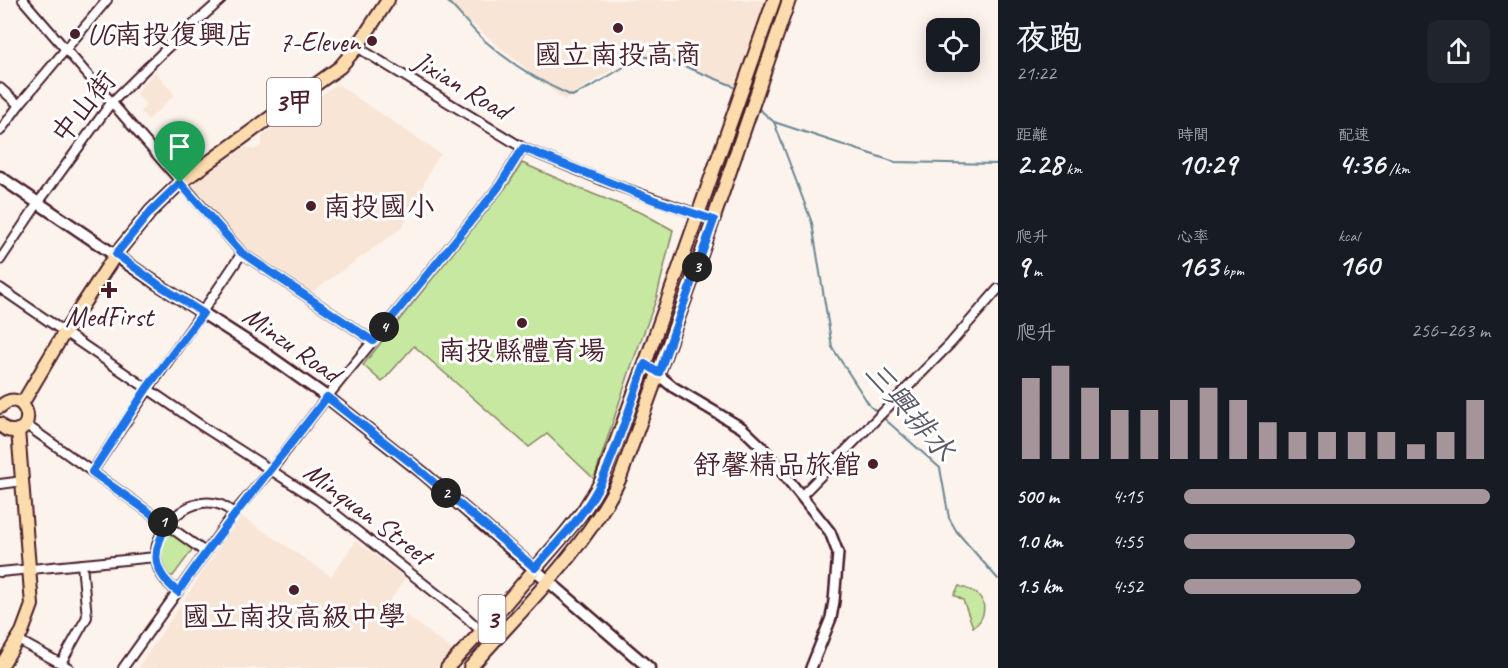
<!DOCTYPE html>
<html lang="zh-TW">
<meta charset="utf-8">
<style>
body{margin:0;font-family:Caveat,"LXGW WenKai TC",sans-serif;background:#20242c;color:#f1f3f6;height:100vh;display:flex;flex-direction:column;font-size:22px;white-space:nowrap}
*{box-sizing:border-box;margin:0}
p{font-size:20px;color:#9ea1a6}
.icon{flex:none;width:33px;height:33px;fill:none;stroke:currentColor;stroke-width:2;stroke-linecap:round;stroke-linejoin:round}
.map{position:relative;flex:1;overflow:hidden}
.details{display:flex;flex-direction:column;background:#171b24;width:510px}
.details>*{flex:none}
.tools{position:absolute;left:926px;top:18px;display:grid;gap:12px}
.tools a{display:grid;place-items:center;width:54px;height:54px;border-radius:12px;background:#171b24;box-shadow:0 3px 15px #0003;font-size:30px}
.pin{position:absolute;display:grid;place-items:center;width:51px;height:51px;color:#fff;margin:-62px -26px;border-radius:50% 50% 50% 0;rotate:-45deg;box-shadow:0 0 6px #0007}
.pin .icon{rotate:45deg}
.km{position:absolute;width:30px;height:30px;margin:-15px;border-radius:50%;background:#222;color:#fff;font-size:16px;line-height:30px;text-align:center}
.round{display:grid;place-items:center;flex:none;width:63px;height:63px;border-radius:12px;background:#20242c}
.headline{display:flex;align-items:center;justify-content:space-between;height:102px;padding:0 18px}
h1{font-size:33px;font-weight:700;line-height:45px}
.figures{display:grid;grid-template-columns:repeat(3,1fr);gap:9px;height:102px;padding:6px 18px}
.figures div{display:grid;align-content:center}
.figures b{font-size:30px;font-weight:700}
.figures small{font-size:16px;font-weight:400}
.figures p{font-size:16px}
.chart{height:168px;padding:12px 18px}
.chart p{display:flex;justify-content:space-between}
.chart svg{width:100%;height:108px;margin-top:6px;stroke:#a6949b;stroke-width:6}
ul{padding:0 18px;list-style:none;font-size:20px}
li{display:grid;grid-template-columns:96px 72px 1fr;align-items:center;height:45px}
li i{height:15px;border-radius:8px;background:#a6949b}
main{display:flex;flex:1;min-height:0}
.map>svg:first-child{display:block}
.built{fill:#f8e5d5}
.green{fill:#c6e8a1;stroke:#888466;stroke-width:1.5}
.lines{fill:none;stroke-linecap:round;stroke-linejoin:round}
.stream{stroke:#688693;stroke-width:2}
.minor-casing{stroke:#4a1f2b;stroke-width:12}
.tertiary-casing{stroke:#4a1f2b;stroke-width:14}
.secondary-casing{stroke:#4a1f2b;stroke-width:15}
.primary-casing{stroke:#4a1f2b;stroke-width:16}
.minor{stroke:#fff;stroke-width:8}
.tertiary{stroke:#fff;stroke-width:9}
.secondary{stroke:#fff;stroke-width:10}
.primary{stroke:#fcdcac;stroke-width:12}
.route-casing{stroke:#fff;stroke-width:12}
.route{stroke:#1a73e8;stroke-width:8}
.poi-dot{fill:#4a1f2b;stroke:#fff;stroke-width:2}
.labels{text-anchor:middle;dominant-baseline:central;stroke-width:6;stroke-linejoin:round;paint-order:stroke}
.shield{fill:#fff;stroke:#80626b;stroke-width:1.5}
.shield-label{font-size:27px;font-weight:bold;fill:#4a1f2b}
.poi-label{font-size:28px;fill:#4a1f2b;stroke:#fff}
.street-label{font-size:28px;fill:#4a1f2b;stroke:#fff}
.water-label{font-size:30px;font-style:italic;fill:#5c5b68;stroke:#fff}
</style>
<main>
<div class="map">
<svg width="998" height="668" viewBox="0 0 998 668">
<rect width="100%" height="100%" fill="#fcf3ec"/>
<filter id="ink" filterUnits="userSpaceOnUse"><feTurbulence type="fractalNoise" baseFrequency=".0167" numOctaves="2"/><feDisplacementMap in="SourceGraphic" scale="12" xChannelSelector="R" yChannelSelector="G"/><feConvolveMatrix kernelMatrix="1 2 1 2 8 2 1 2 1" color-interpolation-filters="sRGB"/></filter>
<g filter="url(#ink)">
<!-- built -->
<g class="built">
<path d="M443 0H768L737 89 672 57 634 55 564 100Z"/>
<path d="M155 72 175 95 148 120 141 112 146 105 136 93Z"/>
<path d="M337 84 441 154 433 165 402 228 312 292 244 246 190 185 246 147 254 150 262 145V136Z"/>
<path d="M238 514 331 576 356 541 405 578 389 602 452 650 436 668H138L217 551Z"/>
</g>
<!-- green -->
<g class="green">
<path d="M522 163 593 194 642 213 673 230 656 300 632 364 594 479 547 434 529 447 414 346 382 382 363 365 510 182Z"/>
<path d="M168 530 193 549 173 576H167C152 562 158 545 168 530Z"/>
<path d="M959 586C965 588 972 590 977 594 988 603 985 620 973 627L963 600 954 595Z"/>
</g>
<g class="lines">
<!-- stream -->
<g class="stream">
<path d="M446 0C460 13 471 29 485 41 511 64 540 82 572 96L594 85 642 56 674 62 731 85 737 90"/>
<path d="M758 108 774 122 895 162 998 164"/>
<path d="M774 122 812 223 832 347 870 406 940 468 949 518 957 532 998 579"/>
</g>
<!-- minor casing -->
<g class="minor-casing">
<g id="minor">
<path d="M23 0 242 253 373 341"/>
<path d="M357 47 523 148 604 181 714 220"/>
<path d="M0 88 19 105"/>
<path d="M0 131 19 105 107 0"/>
<path d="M0 260 38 203 111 103 167 48 221 0"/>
<path d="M0 288 202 426 319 501 466 617 493 642"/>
<path d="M25 424 205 552"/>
<path d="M92 472C141 398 193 327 242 253"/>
<path d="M0 484 23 481"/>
<path d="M802 495 950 344 998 289"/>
<path d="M0 572 156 557"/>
<path d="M178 592C166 583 157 573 156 558 153 528 189 495 218 504 223 505 229 510 234 513"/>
<path d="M18 640 69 668"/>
<path d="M61 663 87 617 82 564"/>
<path d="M123 668 234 513 275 465 327 397 498 188 523 148"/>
</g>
</g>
<!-- tertiary casing -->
<g class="tertiary-casing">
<path id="tertiary" d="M645 364 673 387 742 428 762 447 830 532 838 553 834 601 831 618 811 668"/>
</g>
<!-- secondary casing -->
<g class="secondary-casing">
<path id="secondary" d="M0 177 159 285 262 351 327 397 423 473 649 668"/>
</g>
<!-- primary casing -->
<g class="primary-casing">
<g id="primary">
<path d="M22 404 64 333 116 254 151 211 180 183 340 67 357 47 388 0"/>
<path d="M0 407C24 384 40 430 13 431 7 431 4 429 0 424"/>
<path d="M0 668 22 632 32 605 18 430"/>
<path d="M447 668 482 631 564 535 583 511 601 482 645 364 774 0"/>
<path d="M470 668C521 610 587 548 620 478L700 258 789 0"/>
</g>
</g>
<!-- minor -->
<use href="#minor" class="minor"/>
<!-- tertiary -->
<use href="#tertiary" class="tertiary"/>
<!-- secondary -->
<use href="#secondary" class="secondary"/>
<!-- primary -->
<use href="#primary" class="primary"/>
</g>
</g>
<g class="lines" filter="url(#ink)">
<!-- route casing -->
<g class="route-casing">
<path id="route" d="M523 148 654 200 714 220 659 373 645 364C631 402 619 443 602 480 587 513 558 541 535 568L411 463 327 397C277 463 224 524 178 592 152 571 151 553 167 525L92 472 147 388 203 313 159 285 116 254 151 211 180 183 242 253 373 341 498 188Z"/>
</g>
<!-- route -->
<use href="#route" class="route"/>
</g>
<!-- markers -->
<g class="poi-dot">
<circle cx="618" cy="28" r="6"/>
<circle cx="75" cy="34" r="6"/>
<circle cx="372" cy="41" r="6"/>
<circle cx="311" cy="206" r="6"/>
<path d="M106 281h6v6h6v6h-6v6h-6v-6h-6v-6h6z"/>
<circle cx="522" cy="323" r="6"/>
<circle cx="873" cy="464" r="6"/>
<circle cx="294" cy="590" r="6"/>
</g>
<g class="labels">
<!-- shield labels -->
<g class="shield">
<rect x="267" y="78" width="54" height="48" rx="4.5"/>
<rect x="478.5" y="595" width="27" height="48" rx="4.5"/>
</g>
<g class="shield-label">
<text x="294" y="102">3甲</text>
<text x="492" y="619">3</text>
</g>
<!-- poi labels -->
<g class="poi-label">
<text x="87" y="34" text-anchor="start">UG南投復興店</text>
<text x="360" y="41" text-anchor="end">7-Eleven</text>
<text x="618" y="54">國立南投高商</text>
<text x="323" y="206" text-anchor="start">南投國小</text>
<text x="109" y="316">MedFirst</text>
<text x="522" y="350">南投縣體育場</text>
<text x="861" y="464" text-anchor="end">舒馨精品旅館</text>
<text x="294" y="616">國立南投高級中學</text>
</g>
<!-- street labels -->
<g class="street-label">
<text transform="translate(462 85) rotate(31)">Jixian Road</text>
<text transform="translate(83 107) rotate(-51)">中山街</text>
<text transform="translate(292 344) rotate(35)">Minzu Road</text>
<text transform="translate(368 513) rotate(37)">Minquan Street</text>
</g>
<!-- water labels -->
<g class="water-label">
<text transform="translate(910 411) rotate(49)">三興排水</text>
</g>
</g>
</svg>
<div class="tools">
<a><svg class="icon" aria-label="locate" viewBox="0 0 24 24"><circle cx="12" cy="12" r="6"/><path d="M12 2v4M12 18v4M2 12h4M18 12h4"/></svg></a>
</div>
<div class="pin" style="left:180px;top:183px;background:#1e9e55"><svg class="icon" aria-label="arrive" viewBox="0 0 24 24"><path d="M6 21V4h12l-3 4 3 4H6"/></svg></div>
<b class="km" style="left:163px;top:522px">1</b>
<b class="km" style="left:446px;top:493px">2</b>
<b class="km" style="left:697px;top:267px">3</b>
<b class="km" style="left:384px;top:327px">4</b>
</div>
<section class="details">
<div class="headline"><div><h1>夜跑</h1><p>21:22</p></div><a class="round"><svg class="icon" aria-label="share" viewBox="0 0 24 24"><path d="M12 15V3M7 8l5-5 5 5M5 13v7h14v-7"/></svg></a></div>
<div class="figures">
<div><p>距離</p><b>2.28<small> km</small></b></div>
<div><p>時間</p><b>10:29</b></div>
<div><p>配速</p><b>4:36<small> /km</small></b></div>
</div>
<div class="figures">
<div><p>爬升</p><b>9<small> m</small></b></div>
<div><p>心率</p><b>163<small> bpm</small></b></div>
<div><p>kcal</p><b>160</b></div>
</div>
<div class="chart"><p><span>爬升</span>256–263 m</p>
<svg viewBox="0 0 160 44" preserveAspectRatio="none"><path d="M5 44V11M15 44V6M25 44V15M35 44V24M45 44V24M55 44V20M65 44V15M75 44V20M85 44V29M95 44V33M105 44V33M115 44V33M125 44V33M135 44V38M145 44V33M155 44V20"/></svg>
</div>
<ul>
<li><b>500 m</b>4:15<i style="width:100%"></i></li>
<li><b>1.0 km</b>4:55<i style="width:56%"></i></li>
<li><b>1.5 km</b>4:52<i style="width:58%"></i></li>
</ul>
</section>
</main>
